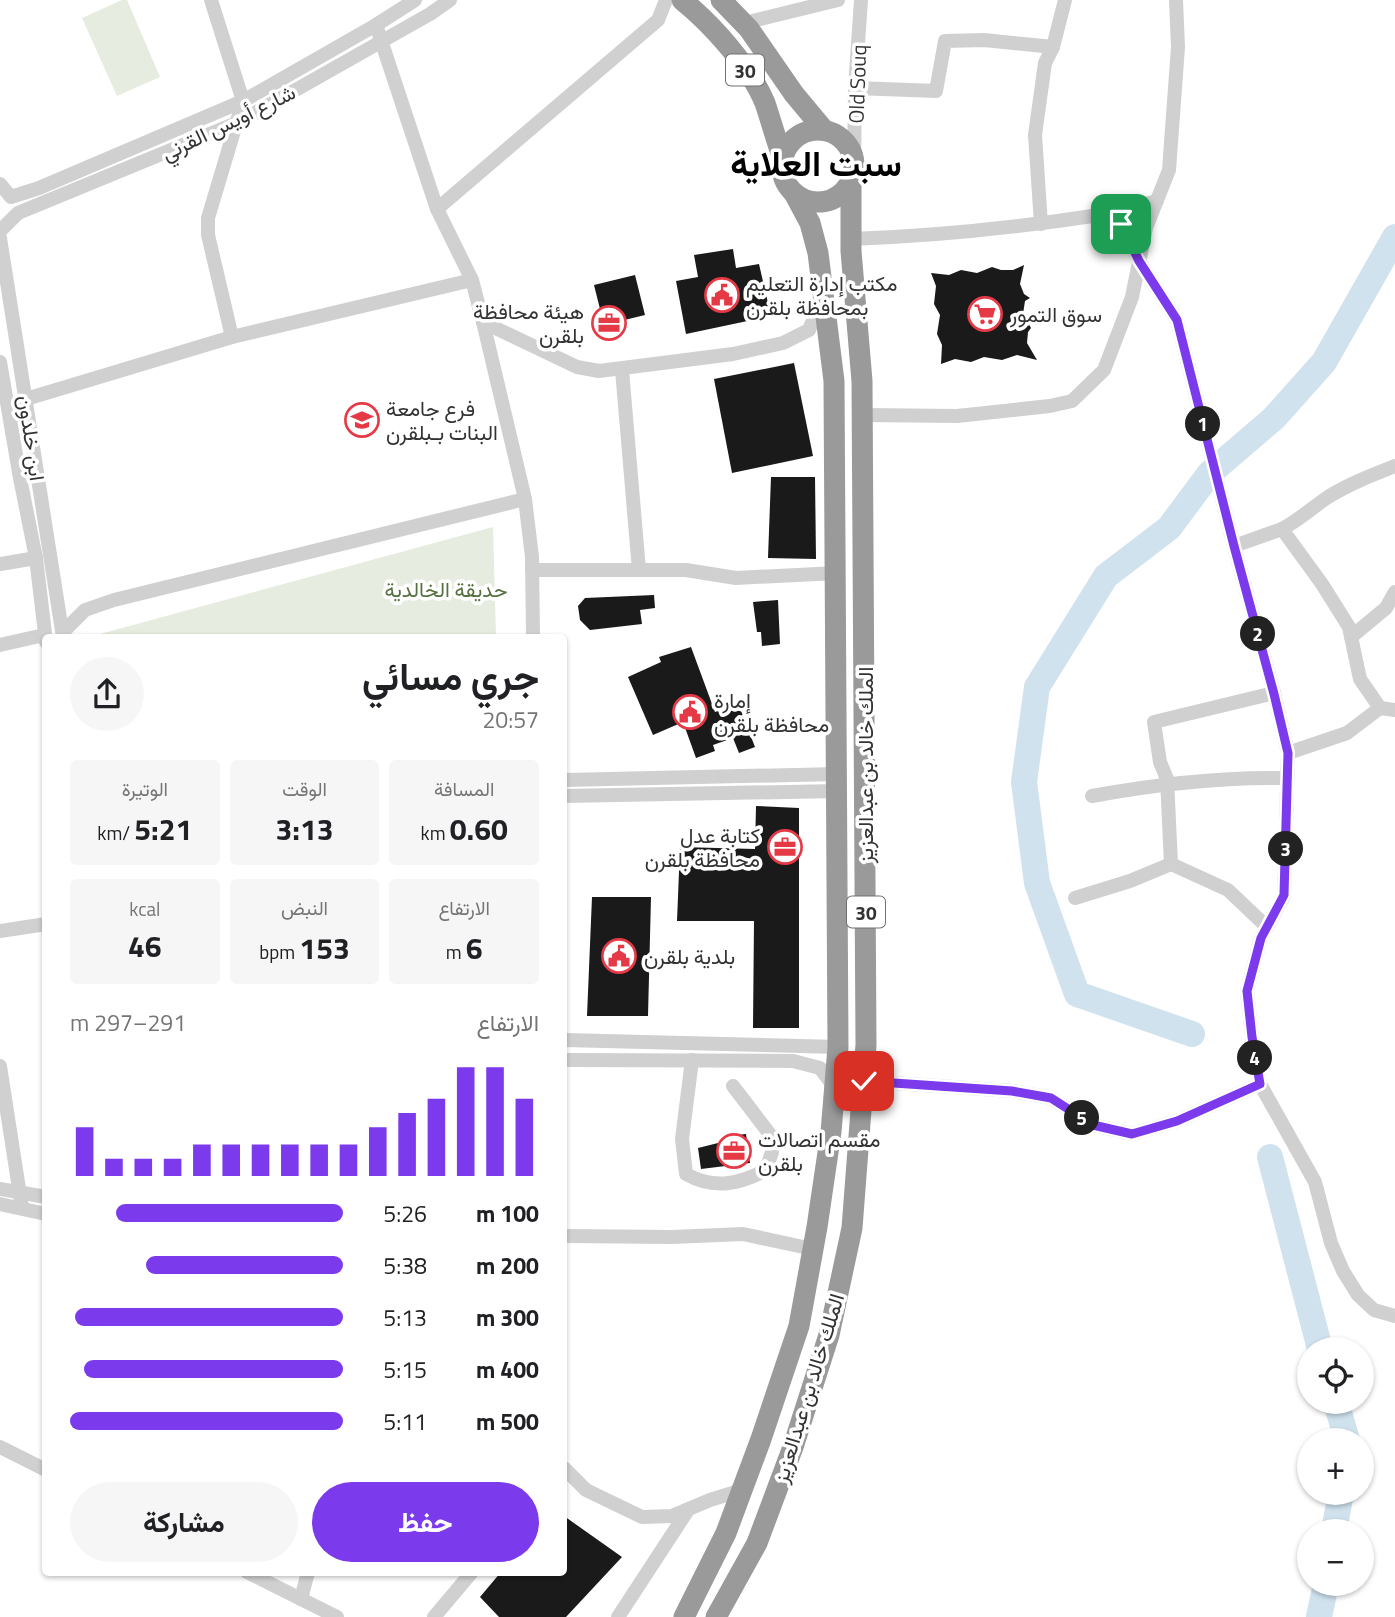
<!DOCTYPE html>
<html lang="ar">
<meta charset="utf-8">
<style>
body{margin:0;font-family:"Titillium Web",Vazirmatn,sans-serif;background:#f6f6f6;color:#202124;direction:rtl;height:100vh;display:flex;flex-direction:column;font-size:26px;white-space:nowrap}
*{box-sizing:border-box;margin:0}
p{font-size:23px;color:#757577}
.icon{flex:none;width:38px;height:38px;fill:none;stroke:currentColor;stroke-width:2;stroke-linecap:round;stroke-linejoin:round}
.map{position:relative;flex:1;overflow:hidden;direction:ltr}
.side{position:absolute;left:42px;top:634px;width:525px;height:942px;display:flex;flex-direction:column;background:#fff;border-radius:7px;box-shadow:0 2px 5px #0004;direction:rtl}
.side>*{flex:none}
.buttons{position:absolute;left:1297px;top:1337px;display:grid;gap:14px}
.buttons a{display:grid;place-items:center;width:77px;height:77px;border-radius:50%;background:#fff;box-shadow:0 2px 5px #0004;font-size:35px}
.pin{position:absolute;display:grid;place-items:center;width:60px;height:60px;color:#fff;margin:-30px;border-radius:14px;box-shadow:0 4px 10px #0006}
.km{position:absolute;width:35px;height:35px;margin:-18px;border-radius:50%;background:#222;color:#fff;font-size:19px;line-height:35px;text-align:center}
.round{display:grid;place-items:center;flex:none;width:74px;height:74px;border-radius:37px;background:#f6f6f6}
.overview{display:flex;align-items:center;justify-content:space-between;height:119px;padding:0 28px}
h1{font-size:38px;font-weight:700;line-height:52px}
.figures{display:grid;grid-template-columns:repeat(3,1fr);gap:10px;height:119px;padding:7px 28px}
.figures div{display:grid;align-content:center;border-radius:7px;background:#f6f6f6;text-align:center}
.figures b{font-size:30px;font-weight:700}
.figures small{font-size:19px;font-weight:400}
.figures p{font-size:19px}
.chart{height:196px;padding:14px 28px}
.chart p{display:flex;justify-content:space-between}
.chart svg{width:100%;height:126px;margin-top:7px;stroke:#7c3aed;stroke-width:6}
.button{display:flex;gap:14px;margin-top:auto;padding:14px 28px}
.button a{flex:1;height:80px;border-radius:42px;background:#7c3aed;color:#fff;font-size:28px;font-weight:700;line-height:80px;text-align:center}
.button a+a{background:#f6f6f6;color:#202124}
ul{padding:0 28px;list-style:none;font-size:23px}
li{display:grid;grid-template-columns:112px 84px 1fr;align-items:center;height:52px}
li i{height:18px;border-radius:9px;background:#7c3aed}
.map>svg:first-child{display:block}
.green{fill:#e6ecdf}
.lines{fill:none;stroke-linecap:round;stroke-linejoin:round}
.river{stroke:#cfe2ee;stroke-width:26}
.building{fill:#1a1a1a}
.minor{stroke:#d0d0d0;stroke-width:14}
.highway{stroke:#9a9a9a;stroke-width:21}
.route-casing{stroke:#fff;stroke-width:14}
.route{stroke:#7c3aed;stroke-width:9}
.labels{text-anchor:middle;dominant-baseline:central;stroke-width:7;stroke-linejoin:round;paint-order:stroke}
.shield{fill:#fff;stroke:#707070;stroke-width:2}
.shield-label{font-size:19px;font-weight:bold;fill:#333}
.street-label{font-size:21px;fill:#333;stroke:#fff}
.poi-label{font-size:21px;fill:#333;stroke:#fff;text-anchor:start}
.park-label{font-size:21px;fill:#56703f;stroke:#fff}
.town-label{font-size:35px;font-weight:bold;fill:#000;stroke:#fff}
</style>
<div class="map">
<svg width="1395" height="1617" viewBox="0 0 1395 1617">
<rect width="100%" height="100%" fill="#fff"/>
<!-- green -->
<g class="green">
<path d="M122 0H127L160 77 117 96 82 18Z"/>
<path d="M493 527 496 637H89Z"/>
</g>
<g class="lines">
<!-- river -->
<g class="river">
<path d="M1192 1034 1077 994 1037 883 1024 782 1037 687 1106 576 1169 528 1210 473 1274 418 1324 362 1395 237"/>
<path d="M1270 1157 1320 1349"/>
<path d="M1336 1402 1347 1440"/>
<path d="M1334 1531 1341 1493"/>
<path d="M1319 1617 1326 1584"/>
</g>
</g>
<!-- building -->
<g class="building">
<path d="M733 249 736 268 759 264 771 316 686 334 676 281 698 277 694 255Z"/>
<path d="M1024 265 1020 284 1024 294 1030 298 1025 301 1023 314 1031 328 1028 332 1027 343 1037 360 1017 355 1002 360 984 357 971 362 955 359 941 364 942 345 937 334 940 315 934 304 936 286 931 273 949 275 961 270 977 273 992 267 1001 270H1013Z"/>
<path d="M635 275 645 315 604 325 594 285Z"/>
<path d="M794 363 813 456 732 473 714 379Z"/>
<path d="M771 477H815L816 559 768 558Z"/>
<path d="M654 595 655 608 640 610 642 624 590 630 580 620 578 606 585 598Z"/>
<path d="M778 600 780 644 762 646 761 632H757L753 602Z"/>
<path d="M691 647 715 712 738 703 755 747 739 753 733 738 713 745 715 751 696 758 683 722 653 735 628 677 661 662 659 657Z"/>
<path d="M756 806 799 808V1028H753L754 921H677L680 847 755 849Z"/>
<path d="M592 897H651L648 1016H587Z"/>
<path d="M746 1134 750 1163 701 1169 698 1148 726 1141 727 1136Z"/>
<path d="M564 1516 622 1557 566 1617H499L480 1597 501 1572H564Z"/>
</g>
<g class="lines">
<!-- minor -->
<g class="minor">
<path d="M211 0 243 101 208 218V235L232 337"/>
<path d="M744 23 838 0"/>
<path d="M376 25 437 209 472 280 483 322 525 499 532 557 533 637"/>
<path d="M855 88 936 91 945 41 984 40 1053 47"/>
<path d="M854 169 855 88 861 0"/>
<path d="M0 184 11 197 39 188 243 101 376 25 415 0"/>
<path d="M437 209 658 20 666 0"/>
<path d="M1106 214 1157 201"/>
<path d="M1041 224 1035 135 1045 63 1053 47 1065 0"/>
<path d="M0 231 18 213 239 122 430 14 450 0"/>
<path d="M0 238 63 637"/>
<path d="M851 239C937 236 1022 227 1106 214L1121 224 1139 261 1177 320 1234 546 1274 693 1288 753 1284 896 1261 938 1247 991 1252 1037 1260 1084 1315 1182 1331 1243 1343 1271 1358 1295 1374 1310 1395 1316"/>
<path d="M483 322 577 367 599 371 733 354 783 343 809 330 822 298"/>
<path d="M0 362 20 478 36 558 46 642"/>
<path d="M622 370 639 570"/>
<path d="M26 399 232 337 472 280"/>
<path d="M862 415 957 416 1050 406 1072 401 1104 370 1132 297 1146 228 1169 170 1178 47 1176 0"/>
<path d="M1282 529C1299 520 1313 507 1328 497 1349 484 1372 475 1395 466"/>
<path d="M1234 546 1282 529 1322 584 1349 627 1360 679 1380 708 1347 733 1288 753"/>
<path d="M0 564 36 558"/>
<path d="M532 570H686L736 578 837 573"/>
<path d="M63 632 85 610 114 600 525 499"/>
<path d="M1351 637 1386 608 1395 592"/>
<path d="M0 645 44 635"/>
<path d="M1380 708 1395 710"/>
<path d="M564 780 838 774"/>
<path d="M564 796 838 791"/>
<path d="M1092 796C1156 784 1222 777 1287 778"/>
<path d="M1075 898 1130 881 1171 864"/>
<path d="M1267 927 1228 890 1171 864 1167 779 1160 762 1154 722 1274 693"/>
<path d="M0 931 46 924"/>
<path d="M564 1040 838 1047"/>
<path d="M564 1060 793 1061 820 1068 835 1088"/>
<path d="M692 1060 682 1139 686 1174C714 1190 740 1184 766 1170L772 1152V1137L733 1086"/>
<path d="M0 1066 22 1208"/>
<path d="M864 1081 1012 1091 1051 1098 1093 1125 1132 1134 1177 1121 1260 1084"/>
<path d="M0 1189 46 1197"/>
<path d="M0 1204 46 1214"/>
<path d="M564 1236 672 1237 743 1234 813 1249"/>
<path d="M0 1447 46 1470"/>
<path d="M564 1468 586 1490 642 1517 672 1516 710 1500 742 1490"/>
<path d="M247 1572 337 1617"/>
<path d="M301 1599 308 1572"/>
<path d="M434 1617 472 1572"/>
<path d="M618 1617 688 1510"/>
</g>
<!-- highway -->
<g class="highway">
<path d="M682 0C713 25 750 67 765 103 771 121 776 139 782 156"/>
<path d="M721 0 749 29 794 94 824 130"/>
<circle cx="818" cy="166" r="36"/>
<path d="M684 1617 726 1533 761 1439 799 1326 817 1227 831 1132 838 1047 834 381 818 253 810 223 794 193"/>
<path d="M716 1617 757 1543 793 1447 829 1335 852 1228 866 1045 862 381 851 251V182"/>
</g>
</g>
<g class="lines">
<!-- route casing -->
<g class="route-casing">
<path id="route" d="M864 1081 1012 1091 1051 1098 1093 1125 1132 1134 1177 1121 1260 1084 1252 1037 1247 991 1261 938 1284 895 1288 753 1274 694 1234 546 1177 320 1139 261 1121 224"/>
</g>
<!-- route -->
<use href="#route" class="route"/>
</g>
<!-- icons -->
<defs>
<g id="civic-ring" transform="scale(1.75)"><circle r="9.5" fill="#fff" stroke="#e63946" stroke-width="1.5"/><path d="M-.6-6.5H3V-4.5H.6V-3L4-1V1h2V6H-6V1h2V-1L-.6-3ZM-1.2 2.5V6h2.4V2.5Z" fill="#e63946"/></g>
<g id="supermarket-ring" transform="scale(1.75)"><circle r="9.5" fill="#fff" stroke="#e63946" stroke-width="1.5"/><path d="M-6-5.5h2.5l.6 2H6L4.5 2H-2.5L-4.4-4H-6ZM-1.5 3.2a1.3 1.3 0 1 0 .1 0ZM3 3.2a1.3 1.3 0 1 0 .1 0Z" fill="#e63946"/></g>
<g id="office-ring" transform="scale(1.75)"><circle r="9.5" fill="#fff" stroke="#e63946" stroke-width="1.5"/><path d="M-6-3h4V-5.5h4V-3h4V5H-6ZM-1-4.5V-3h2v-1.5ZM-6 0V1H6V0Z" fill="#e63946"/></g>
<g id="university-ring" transform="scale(1.75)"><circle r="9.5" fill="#fff" stroke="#e63946" stroke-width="1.5"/><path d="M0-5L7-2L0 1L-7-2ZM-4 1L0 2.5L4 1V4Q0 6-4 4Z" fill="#e63946"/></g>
</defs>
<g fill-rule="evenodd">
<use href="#civic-ring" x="722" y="295"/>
<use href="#supermarket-ring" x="985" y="314"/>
<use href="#office-ring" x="609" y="323"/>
<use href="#university-ring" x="362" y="420"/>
<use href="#civic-ring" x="690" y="712"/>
<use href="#office-ring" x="785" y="847"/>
<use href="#civic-ring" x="619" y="956"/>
<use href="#office-ring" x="734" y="1151"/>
</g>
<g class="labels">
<!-- shield labels -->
<g class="shield">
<rect x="726" y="54.5" width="38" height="31" rx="5"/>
<rect x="847" y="896.5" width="38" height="31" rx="5"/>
</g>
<g class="shield-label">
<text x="745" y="70">30</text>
<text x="866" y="912">30</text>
</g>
<!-- street labels -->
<g class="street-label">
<text transform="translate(857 84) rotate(-88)">Old Souq</text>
<text transform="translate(228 122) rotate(-26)">شارع أويس القرني</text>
<text transform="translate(32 438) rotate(82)">ابن خلدون</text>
<text transform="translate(865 765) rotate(-90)">الملك خالد بن عبدالعزيز</text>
<text transform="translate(808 1388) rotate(-73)">الملك خالد بن عبدالعزيز</text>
</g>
<!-- poi labels -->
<g class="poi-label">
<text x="746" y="283">مكتب إدارة التعليم<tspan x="746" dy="24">بمحافظة بلقرن</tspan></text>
<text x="584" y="311" text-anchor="end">هيئة محافظة<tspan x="584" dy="24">بلقرن</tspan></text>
<text x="1010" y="314">سوق التمور</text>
<text x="386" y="408">فرع جامعة<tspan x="386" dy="24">البنات بـبلقرن</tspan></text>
<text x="714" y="700">إمارة<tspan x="714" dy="24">محافظة بلقرن</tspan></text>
<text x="760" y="835" text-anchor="end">كتابة عدل<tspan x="760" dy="24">محافظة بلقرن</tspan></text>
<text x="644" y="956">بلدية بلقرن</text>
<text x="758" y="1139">مقسم اتصالات<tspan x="758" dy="24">بلقرن</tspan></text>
</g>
<!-- park labels -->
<g class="park-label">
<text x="446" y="589">حديقة الخالدية</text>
</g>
<!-- town labels -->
<g class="town-label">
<text x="816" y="163">سبت العلاية</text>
</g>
</g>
</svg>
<div class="buttons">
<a><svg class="icon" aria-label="locate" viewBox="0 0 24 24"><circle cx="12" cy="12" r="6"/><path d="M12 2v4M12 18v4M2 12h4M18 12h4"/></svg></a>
<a>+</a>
<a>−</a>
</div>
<div class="pin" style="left:1121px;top:224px;background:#1e9e55"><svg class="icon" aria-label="arrive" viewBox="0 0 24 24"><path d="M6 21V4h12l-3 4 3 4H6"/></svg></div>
<div class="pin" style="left:864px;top:1081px;background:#d93025"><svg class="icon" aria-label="check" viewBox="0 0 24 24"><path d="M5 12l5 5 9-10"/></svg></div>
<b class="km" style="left:1203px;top:424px">1</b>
<b class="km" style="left:1258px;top:634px">2</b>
<b class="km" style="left:1286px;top:849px">3</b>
<b class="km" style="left:1255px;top:1058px">4</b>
<b class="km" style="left:1082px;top:1118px">5</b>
<section class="side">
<div class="overview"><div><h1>جري مسائي</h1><p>20:57</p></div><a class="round"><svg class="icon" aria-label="share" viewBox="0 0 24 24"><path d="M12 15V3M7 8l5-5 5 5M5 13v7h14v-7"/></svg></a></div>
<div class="figures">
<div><p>المسافة</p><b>0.60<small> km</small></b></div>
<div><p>الوقت</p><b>3:13</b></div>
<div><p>الوتيرة</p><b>5:21<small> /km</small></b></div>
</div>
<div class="figures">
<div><p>الارتفاع</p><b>6<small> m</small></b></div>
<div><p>النبض</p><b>153<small> bpm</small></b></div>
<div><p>kcal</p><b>46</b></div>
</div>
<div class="chart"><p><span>الارتفاع</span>291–297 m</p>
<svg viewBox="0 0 160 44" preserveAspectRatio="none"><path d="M5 44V27M15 44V38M25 44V38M35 44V38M45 44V33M55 44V33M65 44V33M75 44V33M85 44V33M95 44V33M105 44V27M115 44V22M125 44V17M135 44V6M145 44V6M155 44V17"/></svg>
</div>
<ul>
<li><b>100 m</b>5:26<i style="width:83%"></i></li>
<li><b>200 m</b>5:38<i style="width:72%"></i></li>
<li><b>300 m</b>5:13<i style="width:98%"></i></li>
<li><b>400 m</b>5:15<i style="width:95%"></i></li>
<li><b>500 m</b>5:11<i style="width:100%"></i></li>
</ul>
<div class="button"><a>حفظ</a><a>مشاركة</a></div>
</section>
</div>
